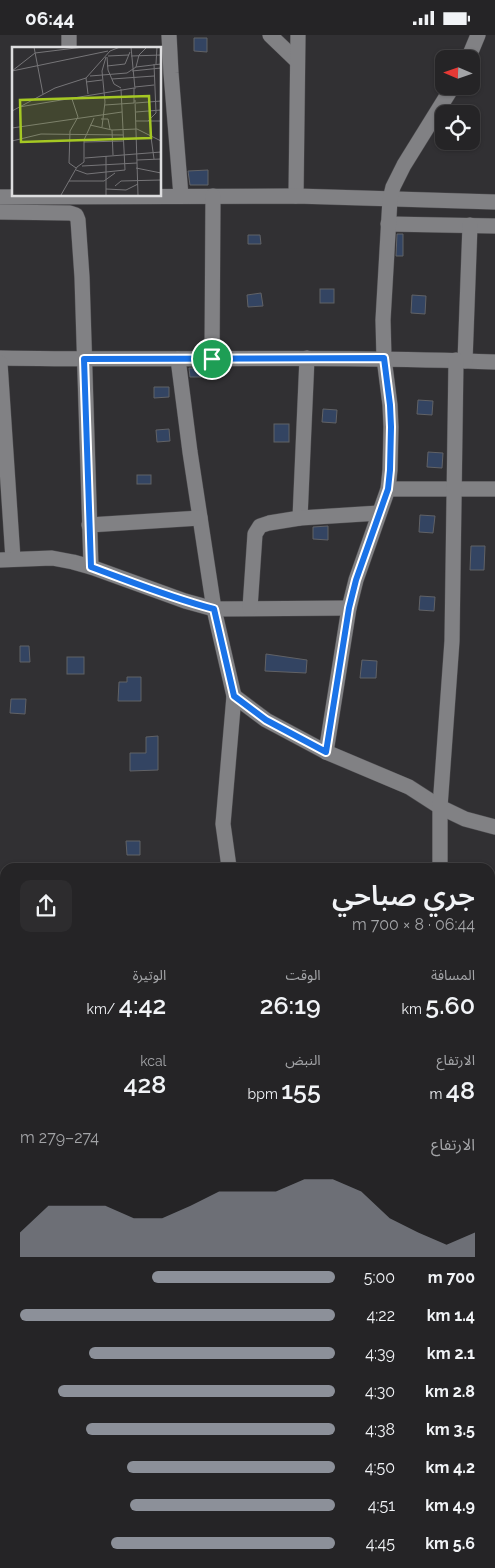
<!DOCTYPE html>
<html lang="ar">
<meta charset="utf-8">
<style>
body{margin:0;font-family:Raleway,"Noto Sans Arabic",sans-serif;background:#2d2c2e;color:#f1f3f6;direction:rtl;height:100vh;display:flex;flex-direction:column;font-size:19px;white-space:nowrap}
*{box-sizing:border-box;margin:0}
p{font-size:16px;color:#a3a4a7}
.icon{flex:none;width:28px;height:28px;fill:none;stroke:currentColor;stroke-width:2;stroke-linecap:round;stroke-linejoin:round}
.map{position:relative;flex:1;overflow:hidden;direction:ltr}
.panel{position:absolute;left:0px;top:828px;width:495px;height:706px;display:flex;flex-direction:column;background:#252426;border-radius:15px 15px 0 0;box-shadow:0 1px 4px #0004,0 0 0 1px #424143;direction:rtl}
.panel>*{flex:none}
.needle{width:32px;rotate:272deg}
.fabs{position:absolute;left:435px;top:15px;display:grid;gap:10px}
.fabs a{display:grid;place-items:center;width:45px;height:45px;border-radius:10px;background:#252426;box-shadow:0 1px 4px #0004,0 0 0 1px #424143;font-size:25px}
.pin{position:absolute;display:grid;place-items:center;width:42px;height:42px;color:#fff;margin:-21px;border:2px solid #fff;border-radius:50%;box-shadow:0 1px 5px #0007}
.round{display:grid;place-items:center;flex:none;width:52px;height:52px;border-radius:10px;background:#2d2c2e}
.overview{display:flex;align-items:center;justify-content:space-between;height:85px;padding:0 20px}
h1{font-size:28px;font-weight:600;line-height:38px}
.stats{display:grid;grid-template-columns:repeat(3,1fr);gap:8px;height:85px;padding:5px 20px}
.stats div{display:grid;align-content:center}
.stats b{font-size:25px;font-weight:600}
.stats small{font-size:14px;font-weight:400}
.stats p{font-size:14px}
.chart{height:140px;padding:10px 20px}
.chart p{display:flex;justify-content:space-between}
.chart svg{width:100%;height:90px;margin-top:5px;fill:#8c9099;opacity:.7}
ul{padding:0 20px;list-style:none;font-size:16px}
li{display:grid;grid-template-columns:80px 60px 1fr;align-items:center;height:38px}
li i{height:12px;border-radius:6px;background:#8c9099}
.status{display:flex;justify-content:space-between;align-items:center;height:35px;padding:0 25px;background:#252426;direction:ltr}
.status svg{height:14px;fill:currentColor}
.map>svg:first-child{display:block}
.building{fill:#334462;stroke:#616266}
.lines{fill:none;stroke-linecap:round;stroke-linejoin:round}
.minor-casing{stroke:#4c4b4e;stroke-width:16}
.minor{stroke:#818184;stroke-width:15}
.route-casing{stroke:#fff;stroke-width:10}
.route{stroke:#1a73e8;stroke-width:6}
.inset-road{fill:none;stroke:#767578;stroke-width:1}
.view{fill:#a5c823;fill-opacity:0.15;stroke:#a5c823;stroke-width:2.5}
.inset-edge{fill:none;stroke:#dddddf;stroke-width:2.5}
</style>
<div class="status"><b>06:44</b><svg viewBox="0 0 49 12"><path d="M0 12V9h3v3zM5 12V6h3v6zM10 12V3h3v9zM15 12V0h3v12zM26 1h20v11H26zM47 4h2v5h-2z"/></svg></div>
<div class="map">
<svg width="495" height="1533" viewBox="0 0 495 1533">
<rect width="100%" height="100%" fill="#313033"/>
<!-- building -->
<g class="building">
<path d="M194 3H207V17L194 16Z"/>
<path d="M208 135V150H190L188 136Z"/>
<path d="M397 199H403V221H396Z"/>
<path d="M248 200H260L261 209H248Z"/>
<rect x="320" y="254" width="14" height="14"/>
<path d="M261 258 263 271 248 272 247 260Z"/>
<path d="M412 260 426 261 425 279 411 278Z"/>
<path d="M189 333H207V342H190Z"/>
<path d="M154 352H169V362L154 363Z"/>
<path d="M418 365 433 366 432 380 417 379Z"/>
<path d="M323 374 337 375 336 388 322 387Z"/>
<rect x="274" y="389" width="15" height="18"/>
<path d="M169 394 170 406 157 407 156 395Z"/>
<path d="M428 417 443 418 442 433 427 432Z"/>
<rect x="137" y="440" width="14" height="9"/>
<path d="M420 480 435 481 433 498 419 497Z"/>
<path d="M328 491V505L313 504V492Z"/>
<path d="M471 511H485L484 535H470Z"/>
<path d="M420 561 435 562 434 576 419 575Z"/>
<path d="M20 611H29L30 627H20Z"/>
<path d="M266 619 307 625 306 638 265 636Z"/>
<rect x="67" y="622" width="17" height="17"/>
<path d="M362 625 377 626 376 643H360Z"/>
<path d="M127 642H141V666H118L119 647H127Z"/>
<path d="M11 664H26L25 679 10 678Z"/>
<path d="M158 701V735L130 736V718H146V702Z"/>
<path d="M126 806H140V820H127Z"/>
</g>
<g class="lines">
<!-- minor casing -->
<g class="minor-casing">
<g id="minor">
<path d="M69 0V14"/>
<path d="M169 0 171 38 181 161"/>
<path d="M270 0 297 26"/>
<path d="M468 24 478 0"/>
<path d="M296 161 298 0"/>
<path d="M0 162 296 161 495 167"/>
<path d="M0 177 70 178 76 180 78 185 82 242 91 532"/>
<path d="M388 189 495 191"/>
<path d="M0 323C165 326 330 320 495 327"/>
<path d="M178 324 190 417 214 574 234 661 223 789 229 832"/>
<path d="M212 324 213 161"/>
<path d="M465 326 470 190"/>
<path d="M0 328 13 524"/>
<path d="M388 454H495"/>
<path d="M300 483 307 323"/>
<path d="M89 490 200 483"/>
<path d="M0 525 52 523 73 527 91 532 185 566 214 574 349 573"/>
<path d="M250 573 255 499 260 491 269 488 300 483 379 478"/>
<path d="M234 661 266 685 326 717 409 752 440 772 465 784 495 792"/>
<path d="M326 717 349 573 356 545 388 454 390 435 391 392 390 370 384 323 383 285 390 164 393 152 404 130 453 51"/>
<path d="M440 832V772L452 606 456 325"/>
<path d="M0 861 5 892"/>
<path d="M490 956H495"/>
<path d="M0 1391 5 1402"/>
<path d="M65 1529 67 1533"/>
<path d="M318 1529V1533"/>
<path d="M449 1529 450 1533"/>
</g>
</g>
<!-- minor -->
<use href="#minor" class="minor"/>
</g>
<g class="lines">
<!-- route casing -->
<g class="route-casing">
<path id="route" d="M384 323 390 370 391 392 390 435 388 454 356 545 349 573 326 717 266 685 234 661 214 574C171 563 132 547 91 532L84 324Z"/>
</g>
<!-- route -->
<use href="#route" class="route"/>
</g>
<!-- overview -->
<g transform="translate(12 12)">
<rect width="149" height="149" fill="#313033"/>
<path class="inset-road" d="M22 0 31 47M119 0 123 42M96 9 117 8M119 9 149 8M95 10 96 23 102 37 109 41M144 17 145 0M95 19 113 17 118 5M124 20 149 17M0 24 96 4M0 24 23 6 72 0M120 24 149 21M78 29 115 26 124 20 127 8 135 0M74 31 76 47M100 32 142 29M74 35 90 33M123 40 142 38M93 51 122 49M60 52 66 70 58 84 57 116 64 121M123 53 126 148M124 56 149 54M7 60 122 41V56L93 58M0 64 43 41 74 31 98 4 108 0M124 65 149 63M89 72H96L98 82M124 74H149M136 74 144 66 142 17M78 78 100 83 125 82 149 94M90 80 93 55 90 24 94 10M0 81 110 65M100 83 101 108M139 90 142 112M0 94 29 87 111 88M72 95 111 94M94 109V148M73 111 149 105M125 113 149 112M70 119 125 116M124 121 149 126M64 123 75 127 113 123 109 42M57 134H92L103 126M103 139 109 134 149 133M94 142 114 143 126 137M49 148 65 120 72 115V93L82 71"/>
<path class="view" d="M137 49 139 91 9 95 8 53Z"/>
<rect width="149" height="149" class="inset-edge"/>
</g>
</svg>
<div class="fabs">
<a><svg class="needle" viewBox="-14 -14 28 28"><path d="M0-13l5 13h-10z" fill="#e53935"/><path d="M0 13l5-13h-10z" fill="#a3a4a7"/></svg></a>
<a><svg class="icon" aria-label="locate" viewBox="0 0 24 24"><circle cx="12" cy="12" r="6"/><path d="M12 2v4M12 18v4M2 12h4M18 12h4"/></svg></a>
</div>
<div class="pin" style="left:212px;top:324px;background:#1e9e55"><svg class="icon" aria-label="arrive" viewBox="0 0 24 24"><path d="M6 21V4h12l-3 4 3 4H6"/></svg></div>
<section class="panel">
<div class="overview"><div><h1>جري صباحي</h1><p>06:44 · 8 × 700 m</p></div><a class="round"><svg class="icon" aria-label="share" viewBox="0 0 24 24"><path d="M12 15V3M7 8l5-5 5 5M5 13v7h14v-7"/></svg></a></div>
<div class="stats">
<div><p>المسافة</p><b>5.60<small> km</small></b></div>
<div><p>الوقت</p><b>26:19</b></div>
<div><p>الوتيرة</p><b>4:42<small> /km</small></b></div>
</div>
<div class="stats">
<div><p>الارتفاع</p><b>48<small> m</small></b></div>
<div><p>النبض</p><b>155<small> bpm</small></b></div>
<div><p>kcal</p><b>428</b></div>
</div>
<div class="chart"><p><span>الارتفاع</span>274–279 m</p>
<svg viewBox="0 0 160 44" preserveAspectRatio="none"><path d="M0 44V32L10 19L20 19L30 19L40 25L50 25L60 19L70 12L80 12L90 12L100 6L110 6L120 12L130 25L140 32L150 38L160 32V44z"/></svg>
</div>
<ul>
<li><b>700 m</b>5:00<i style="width:58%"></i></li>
<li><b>1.4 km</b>4:22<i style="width:100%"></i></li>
<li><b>2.1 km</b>4:39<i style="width:78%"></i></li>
<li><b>2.8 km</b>4:30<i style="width:88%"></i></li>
<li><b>3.5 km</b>4:38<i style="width:79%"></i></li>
<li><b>4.2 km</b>4:50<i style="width:66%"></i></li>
<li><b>4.9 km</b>4:51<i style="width:65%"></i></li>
<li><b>5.6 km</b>4:45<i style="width:71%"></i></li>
</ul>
</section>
</div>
